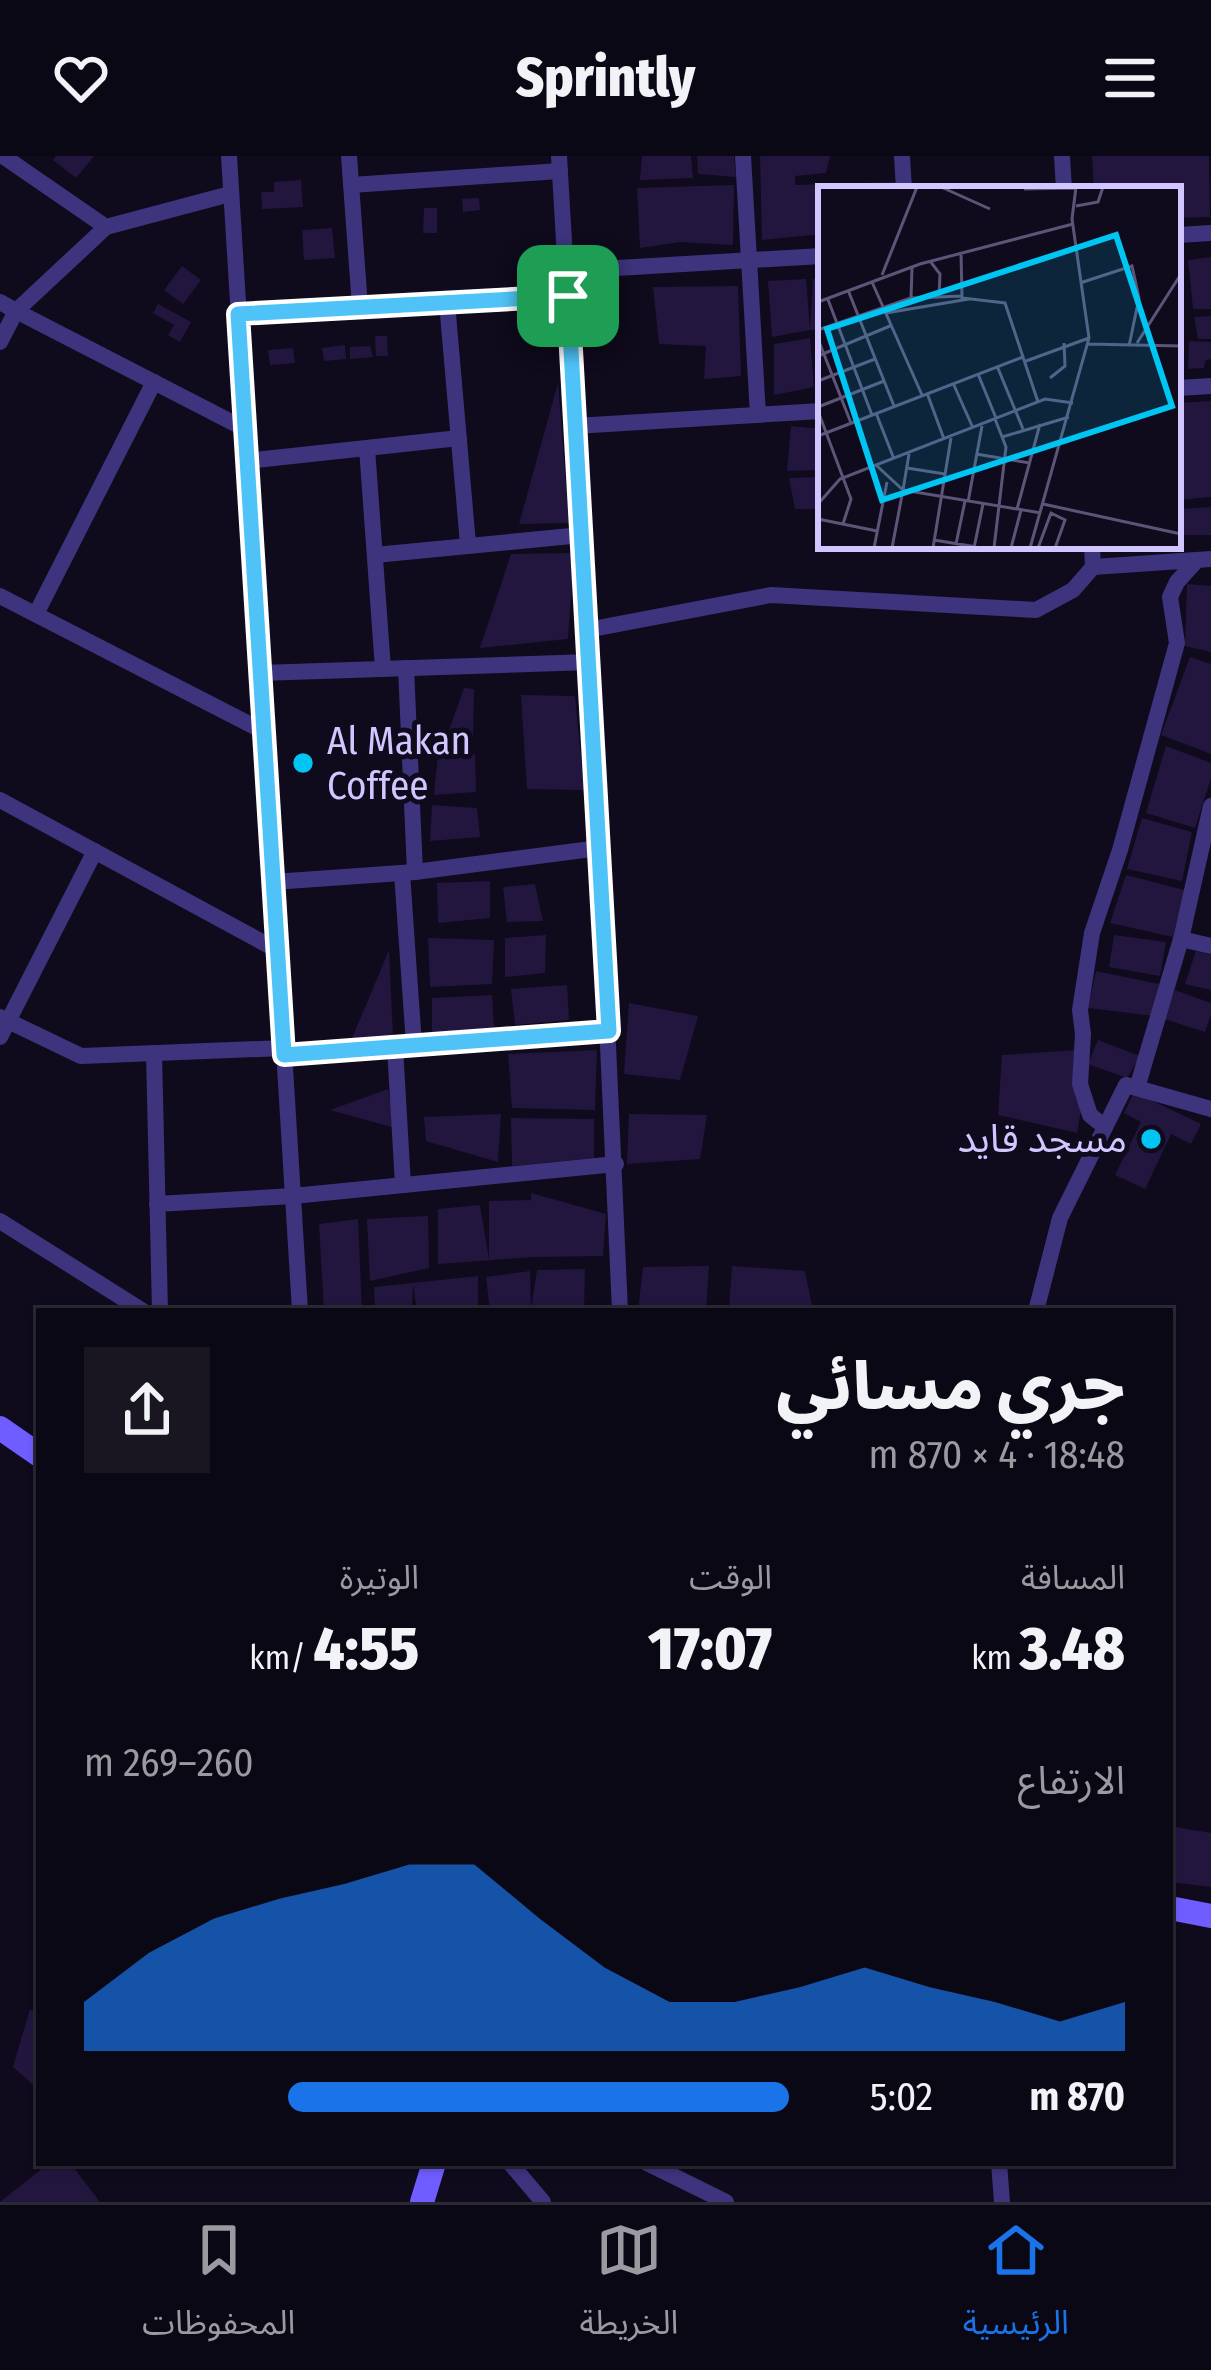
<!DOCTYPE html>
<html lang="ar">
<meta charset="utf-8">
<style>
body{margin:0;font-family:"Fira Sans Condensed","Noto Sans Arabic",sans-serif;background:#191622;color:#f1f3f6;direction:rtl;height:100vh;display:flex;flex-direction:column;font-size:45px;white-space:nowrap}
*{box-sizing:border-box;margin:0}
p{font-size:39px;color:#9a9aa0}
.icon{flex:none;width:66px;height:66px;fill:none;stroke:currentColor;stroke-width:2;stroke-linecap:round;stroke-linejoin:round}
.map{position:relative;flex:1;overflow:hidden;direction:ltr}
.drawer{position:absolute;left:36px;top:1152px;width:1137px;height:858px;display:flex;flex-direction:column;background:#0b0815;border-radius:0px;box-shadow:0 3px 9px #0004,0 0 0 3px #2b2934;direction:rtl}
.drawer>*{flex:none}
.pin{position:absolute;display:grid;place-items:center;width:102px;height:102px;color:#fff;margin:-51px;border-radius:24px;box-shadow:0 6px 18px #0006}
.round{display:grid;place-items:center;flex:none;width:126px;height:126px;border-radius:0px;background:#191622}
.head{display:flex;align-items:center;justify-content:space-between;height:204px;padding:0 48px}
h1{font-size:66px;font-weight:800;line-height:90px}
.metrics{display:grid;grid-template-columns:repeat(3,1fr);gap:18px;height:204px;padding:12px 48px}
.metrics div{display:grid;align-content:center}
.metrics b{font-size:60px;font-weight:800}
.metrics small{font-size:33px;font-weight:400}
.metrics p{font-size:33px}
.chart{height:336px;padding:24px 48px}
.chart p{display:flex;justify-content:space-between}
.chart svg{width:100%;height:216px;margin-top:12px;fill:#1a73e8;opacity:.7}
ul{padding:0 48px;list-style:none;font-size:39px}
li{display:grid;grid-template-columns:192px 144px 1fr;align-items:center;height:90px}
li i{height:30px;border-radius:15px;background:#1a73e8}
header{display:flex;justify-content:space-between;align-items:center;height:156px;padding:0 48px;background:#0b0815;font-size:54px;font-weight:800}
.tab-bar{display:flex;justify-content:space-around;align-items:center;height:168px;border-top:3px solid #2b2934;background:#0b0815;font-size:33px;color:#9a9aa0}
.tab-bar a{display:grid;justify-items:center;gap:6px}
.tab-bar .on{color:#1a73e8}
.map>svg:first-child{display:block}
.building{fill:#22163e}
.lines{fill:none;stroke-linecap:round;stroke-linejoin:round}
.street{stroke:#3d347d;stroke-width:16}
.secondary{stroke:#6f5dff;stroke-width:24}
.route-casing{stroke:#fff;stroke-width:24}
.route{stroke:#4fc3f7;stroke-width:15}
.poi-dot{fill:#00c4f1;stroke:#0f0a1c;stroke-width:4.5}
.labels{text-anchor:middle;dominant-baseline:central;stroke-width:10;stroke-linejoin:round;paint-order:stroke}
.poi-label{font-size:39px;fill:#d1c6ff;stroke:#0f0a1c;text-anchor:start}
.inset-road{fill:none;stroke:#5d5577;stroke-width:3}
.view{fill:#00c4f1;fill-opacity:0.15;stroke:#00c4f1;stroke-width:6}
.inset-edge{fill:none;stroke:#d1c6ff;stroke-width:6}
</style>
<header><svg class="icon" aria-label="menu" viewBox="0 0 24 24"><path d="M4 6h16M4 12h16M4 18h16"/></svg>Sprintly<svg class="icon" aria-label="heart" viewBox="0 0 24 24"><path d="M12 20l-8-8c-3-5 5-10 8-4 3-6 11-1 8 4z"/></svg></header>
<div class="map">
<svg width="1211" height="2046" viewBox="0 0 1211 2046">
<rect width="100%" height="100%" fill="#0f0a1c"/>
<!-- building -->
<g class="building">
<path d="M56 0H94L76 22 53 4Z"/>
<path d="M642 0H691L693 22 640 24Z"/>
<path d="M697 0H734L736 21 698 18Z"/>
<path d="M760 0H830L826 17 795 20V29L897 26V33H821V78L762 84Z"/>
<path d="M1092 0H1209L1210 61 1178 62V33H1094Z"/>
<path d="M301 24 303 51 262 53 261 36H274V26Z"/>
<path d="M734 29 733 89 680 86 640 92 637 32Z"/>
<path d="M479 42 480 54 463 56 462 43Z"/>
<path d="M424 52H437V77H423Z"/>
<path d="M332 72 335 102 304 104 302 74Z"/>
<path d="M1211 101V153H1193L1188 104Z"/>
<path d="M182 110 201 124 183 148 164 134Z"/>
<path d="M821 122V173L810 174 813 123Z"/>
<path d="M806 123 810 174 772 181 768 125Z"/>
<path d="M738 130 741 220 704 223 706 190 659 188 653 131Z"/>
<path d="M158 148 191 166 180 186 168 179 174 169 153 157Z"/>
<path d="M1211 160V183H1198L1194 161Z"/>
<rect x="1178" y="162" width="5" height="46"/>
<path d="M375 180H387L388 200H376Z"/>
<path d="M810 182 814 231 774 239V188Z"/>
<path d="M1189 185 1211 186V203L1205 205 1204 212 1188 213Z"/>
<path d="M345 189 346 203 324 205 322 192Z"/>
<path d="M370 190 373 201 350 203V191Z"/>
<path d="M293 192 295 207 270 209 268 194Z"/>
<path d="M558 227 569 367 519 368Z"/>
<path d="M1211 245V341L1178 344V247Z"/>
<path d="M791 270 821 273V314L787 315Z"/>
<path d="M821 321V353H795L789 322Z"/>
<path d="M1211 351V379H1178V353Z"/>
<path d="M574 397 568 483 480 492 511 398Z"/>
<path d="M1187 428 1211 430V496L1185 490Z"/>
<path d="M1190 501 1211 508V598L1161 579Z"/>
<path d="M464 532 474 533 473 589 444 588Z"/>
<path d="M521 539 575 540 584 634 527 633Z"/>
<path d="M1166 590 1211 607V622L1195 672 1146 657Z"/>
<path d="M438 598H475L476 636 434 639Z"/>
<path d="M432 649 477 652 480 681 430 685Z"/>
<path d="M1142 662 1192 676 1182 725 1127 713Z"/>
<path d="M1126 719 1184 734 1173 781 1110 767Z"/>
<path d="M490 725V762L438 767 437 727Z"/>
<path d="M535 728 543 765 507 766 503 731Z"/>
<path d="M546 779 545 817 505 821V782Z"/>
<path d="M1114 779 1166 786 1160 820 1109 811Z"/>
<path d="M428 782 494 784 492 828 430 831Z"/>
<path d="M389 794 393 880 350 887Z"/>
<path d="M1196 795 1211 799V834L1185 828Z"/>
<path d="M1096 815 1159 828 1154 860 1088 852Z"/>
<path d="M567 829 569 864 515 869 511 833Z"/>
<path d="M1175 834 1211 847V859L1205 876 1164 863Z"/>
<path d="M492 839 494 871 432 877V842Z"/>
<path d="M629 847 698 860 680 924 624 918Z"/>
<path d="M1098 884 1140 900 1127 922 1088 908Z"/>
<path d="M597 894 595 954 512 952 508 898Z"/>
<path d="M1077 894 1081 954 1077 977 998 959 1002 899Z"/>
<path d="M388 933 395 972 330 954Z"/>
<path d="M1134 936 1201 968 1191 988 1171 978 1145 1033 1115 1019 1141 966 1124 957Z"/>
<path d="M501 958 498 1006 426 985 424 961Z"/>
<path d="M629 958 707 959 700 1003 627 1008Z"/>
<path d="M511 962 594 963V1002L512 1010Z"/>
<path d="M531 1037 606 1058 603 1100 534 1101 438 1108V1053L480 1049 489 1104V1045L531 1044Z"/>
<path d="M428 1060 429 1112 370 1125 367 1063Z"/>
<path d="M358 1063 362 1155H324L319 1068Z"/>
<path d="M709 1110 706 1155H638L643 1111Z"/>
<path d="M732 1110 805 1115 813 1155H729Z"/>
<path d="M585 1113 584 1154 490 1155 486 1121 530 1115 531 1153 537 1114Z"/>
<path d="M478 1120V1155H417L413 1128 412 1155H375L374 1131Z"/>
<path d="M1170 1670 1211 1677V1731L1170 1726Z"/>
<path d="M30 1853 39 1859V1934L13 1911Z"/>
<path d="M49 2007H70L100 2046H0Z"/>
</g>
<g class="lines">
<!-- street -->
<g class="street">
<path d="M3 0 106 71"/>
<path d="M229 0 300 1155"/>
<path d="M349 0 360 151"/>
<path d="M559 0 597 646 620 1155"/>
<path d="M743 0 758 259"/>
<path d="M902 0 904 33"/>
<path d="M1062 0 1064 33"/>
<path d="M351 29 560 15"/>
<path d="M230 38 106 71 16 155 245 273"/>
<path d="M1178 79 1211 77"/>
<path d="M566 115 821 100"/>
<path d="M0 146 16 155 0 186"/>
<path d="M447 147 468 388"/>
<path d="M239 158 568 140"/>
<path d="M1178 232 1211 230"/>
<path d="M575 270 821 255"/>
<path d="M367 292 383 513"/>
<path d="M246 305 459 282"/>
<path d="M375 399 582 379"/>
<path d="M1093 411 1211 403"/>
<path d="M0 440 263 575"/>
<path d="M36 458 154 226"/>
<path d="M587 474 771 439 1036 454 1073 434 1093 411 1092 390"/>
<path d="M406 512 415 716"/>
<path d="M260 517 589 506"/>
<path d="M0 644 277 794"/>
<path d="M402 717 414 889"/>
<path d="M273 726 415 716 599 692"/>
<path d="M1181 783 1211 650"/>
<path d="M0 861 81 900 284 892"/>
<path d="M0 881 95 695"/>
<path d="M395 891 403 1029"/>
<path d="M154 897 160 1155"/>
<path d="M284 899 609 875"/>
<path d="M1137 932 1181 783 1211 790"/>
<path d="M1105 971 1090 959 1080 928 1083 878 1080 854 1092 777 1120 694 1177 487 1170 441 1177 426 1197 404"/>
<path d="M157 1048 293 1040 616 1008"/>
<path d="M0 1065 143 1155"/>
<path d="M1036 1155 1060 1062 1126 929 1211 953"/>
<path d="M510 2007 543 2046"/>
<path d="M647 2007 726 2046"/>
<path d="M999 2007 1002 2046"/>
</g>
<!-- secondary -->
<g class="secondary">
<path d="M0 1272 39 1299"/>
<path d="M1170 1752 1211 1760"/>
<path d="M422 2046 434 2007"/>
</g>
</g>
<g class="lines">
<!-- route casing -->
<g class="route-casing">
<path id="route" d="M568 140 609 875 284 899 238 158Z"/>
</g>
<!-- route -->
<use href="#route" class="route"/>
</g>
<!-- markers -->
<g class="poi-dot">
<circle cx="303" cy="607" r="12"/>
<circle cx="1151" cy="983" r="12"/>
</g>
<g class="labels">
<!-- poi labels -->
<g class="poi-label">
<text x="327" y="585">Al Makan<tspan x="327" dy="45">Coffee</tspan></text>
<text x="1127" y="983" text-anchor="end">مسجد قايد</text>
</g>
</g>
<!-- overview -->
<g transform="translate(818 30)">
<rect width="363" height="363" fill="#0f0a1c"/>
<path class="inset-road" d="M123 1 172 23M206 3 258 2M258 20 280 16 285 1M143 67 144 112 187 117 220 216M112 75 122 88 121 111 144 110M94 82 93 112 121 111M64 89 99 1M54 96 104 209M262 97 314 80 321 112 311 160M30 104 76 220M9 111 54 229M0 116 102 78 255 38M68 127 151 113M0 144 93 112M0 153 33 237M319 157 363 88M270 158 363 160M0 170 72 140M208 175 271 152M179 180 205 243M160 188 178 232M232 192 247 180 246 157M0 195 57 173M135 197 155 242M109 207 126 253M0 221 66 195M0 225 33 313 25 338M58 227 76 273M0 250 205 171M184 251 251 231M158 268 212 277M59 280 85 304 91 268M89 282 127 288M150 316 164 240M0 318 22 293 227 213 255 217M225 318 363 348M199 323 222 238M0 333 59 345M116 354 165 362M138 358 147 315M56 362 69 296M74 362 85 304 223 327M115 362 133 252M156 362 165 318M176 362 188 261 177 233M193 362 203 324M212 362 271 152 254 33 258 1M220 362 233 327 247 334 237 362"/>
<path class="view" d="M298 49 354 220 64 314 9 143Z"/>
<rect width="363" height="363" class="inset-edge"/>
</g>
</svg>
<div class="pin" style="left:568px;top:140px;background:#1e9e55"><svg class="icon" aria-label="arrive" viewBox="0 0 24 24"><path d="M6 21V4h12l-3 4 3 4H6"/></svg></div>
<section class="drawer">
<div class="head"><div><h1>جري مسائي</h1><p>18:48 · 4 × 870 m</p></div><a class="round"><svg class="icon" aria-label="share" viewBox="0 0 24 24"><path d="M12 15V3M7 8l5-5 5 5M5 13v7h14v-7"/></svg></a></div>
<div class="metrics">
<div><p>المسافة</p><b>3.48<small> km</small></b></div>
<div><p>الوقت</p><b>17:07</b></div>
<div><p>الوتيرة</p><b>4:55<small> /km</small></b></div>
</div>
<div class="chart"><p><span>الارتفاع</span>260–269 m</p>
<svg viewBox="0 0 160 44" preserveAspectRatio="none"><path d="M0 44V34L10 24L20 17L30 13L40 10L50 6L60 6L70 17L80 27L90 34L100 34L110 31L120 27L130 31L140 34L150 38L160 34V44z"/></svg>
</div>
<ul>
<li><b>870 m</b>5:02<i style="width:71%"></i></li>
</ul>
</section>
</div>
<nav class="tab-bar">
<a class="on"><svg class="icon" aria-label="home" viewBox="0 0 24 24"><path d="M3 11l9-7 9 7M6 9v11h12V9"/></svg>الرئيسية</a>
<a><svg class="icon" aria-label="map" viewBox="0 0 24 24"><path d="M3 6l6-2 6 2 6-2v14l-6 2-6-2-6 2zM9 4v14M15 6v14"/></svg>الخريطة</a>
<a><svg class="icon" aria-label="saved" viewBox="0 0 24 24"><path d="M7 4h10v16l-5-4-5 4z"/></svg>المحفوظات</a>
</nav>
